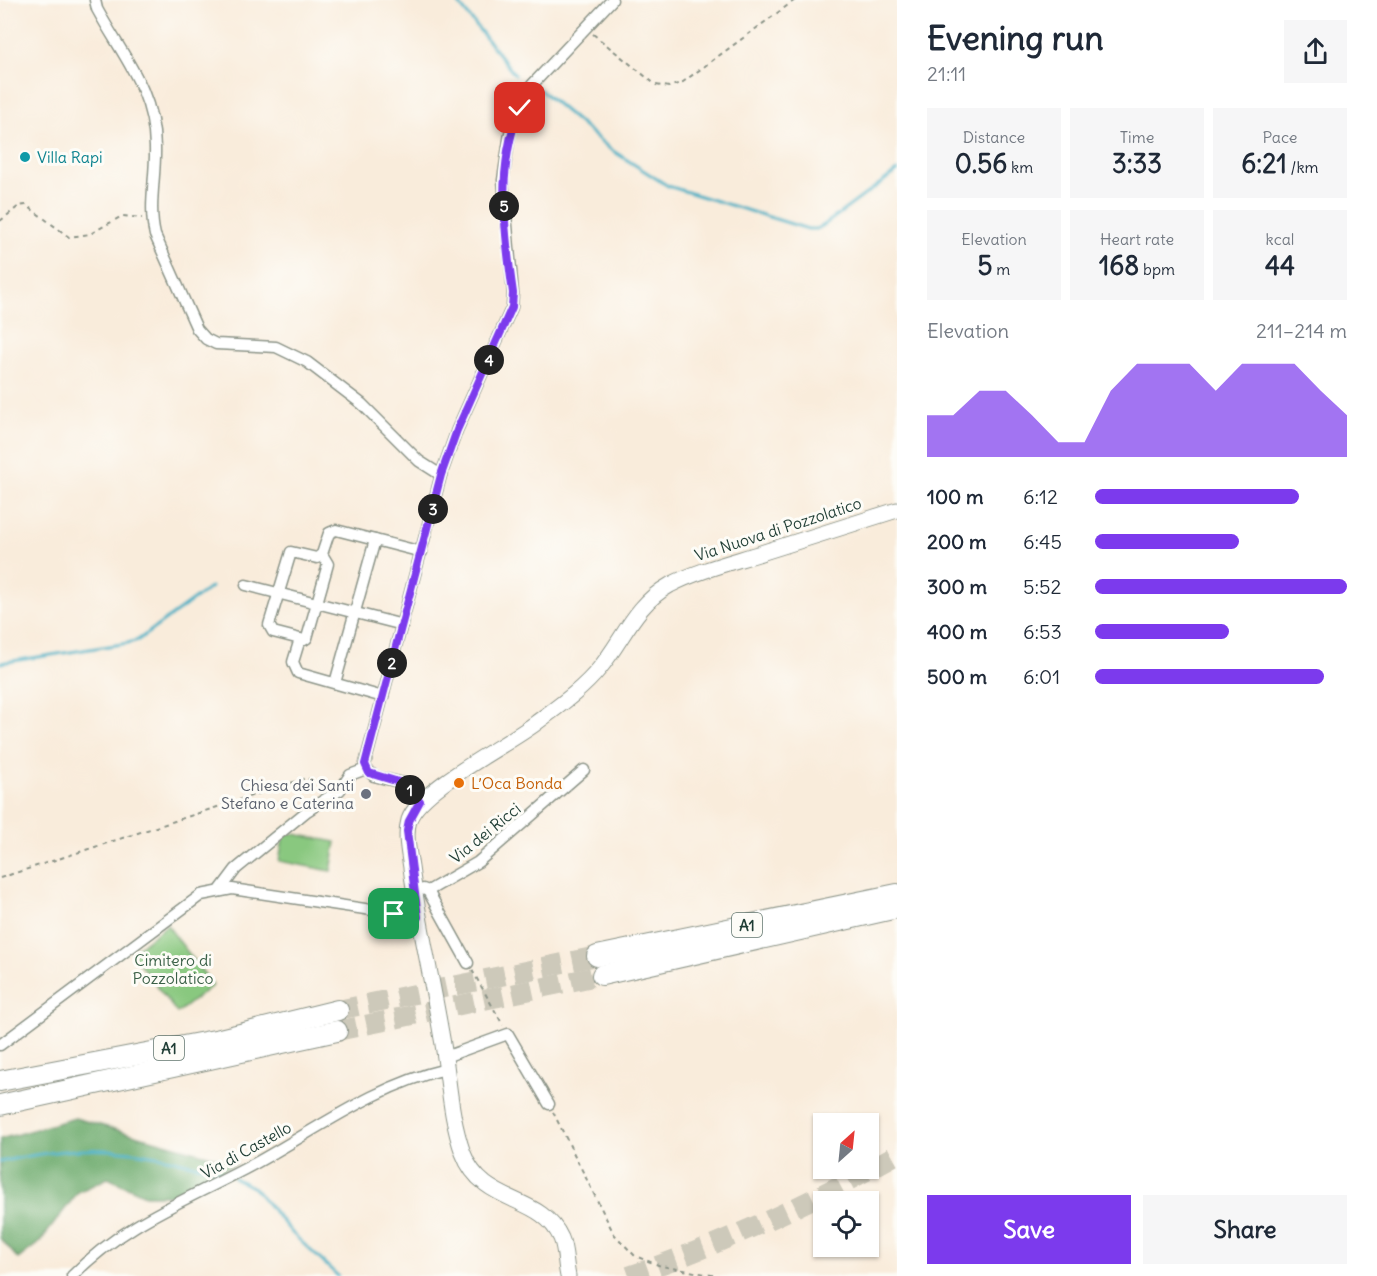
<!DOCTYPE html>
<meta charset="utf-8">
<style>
body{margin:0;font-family:Delius,sans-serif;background:#f6f6f7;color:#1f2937;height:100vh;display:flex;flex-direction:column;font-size:22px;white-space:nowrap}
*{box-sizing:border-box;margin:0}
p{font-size:20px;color:#747a83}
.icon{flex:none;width:33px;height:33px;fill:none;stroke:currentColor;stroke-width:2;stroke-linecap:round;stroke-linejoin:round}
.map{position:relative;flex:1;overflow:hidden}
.panel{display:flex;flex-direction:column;background:#fff;width:480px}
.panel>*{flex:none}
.needle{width:39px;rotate:27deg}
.tools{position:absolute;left:813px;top:1113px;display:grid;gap:12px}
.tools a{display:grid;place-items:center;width:66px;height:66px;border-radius:0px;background:#fff;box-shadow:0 2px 4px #0004;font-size:30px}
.pin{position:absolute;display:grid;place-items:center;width:51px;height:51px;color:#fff;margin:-26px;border-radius:12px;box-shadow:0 3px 9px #0006}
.km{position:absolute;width:30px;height:30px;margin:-15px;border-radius:50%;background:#222;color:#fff;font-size:16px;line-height:30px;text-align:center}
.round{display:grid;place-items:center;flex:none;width:63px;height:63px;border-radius:0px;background:#f6f6f7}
.overview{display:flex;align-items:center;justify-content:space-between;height:102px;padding:0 30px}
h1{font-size:33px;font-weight:700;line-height:45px}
.figures{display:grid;grid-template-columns:repeat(3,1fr);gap:9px;height:102px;padding:6px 30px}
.figures div{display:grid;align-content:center;border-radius:0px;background:#f6f6f7;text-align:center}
.figures b{font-size:26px;font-weight:700}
.figures small{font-size:16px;font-weight:400}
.figures p{font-size:16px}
.chart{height:168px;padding:12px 30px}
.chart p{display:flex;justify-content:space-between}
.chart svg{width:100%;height:108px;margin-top:6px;fill:#7c3aed;opacity:.7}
.primary-button{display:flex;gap:12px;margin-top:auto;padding:12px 30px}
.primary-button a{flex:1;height:69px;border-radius:0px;background:#7c3aed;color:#fff;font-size:24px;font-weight:700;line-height:69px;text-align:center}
.primary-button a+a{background:#f6f6f7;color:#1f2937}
ul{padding:0 30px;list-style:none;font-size:20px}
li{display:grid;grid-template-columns:96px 72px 1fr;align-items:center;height:45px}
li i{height:15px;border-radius:8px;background:#7c3aed}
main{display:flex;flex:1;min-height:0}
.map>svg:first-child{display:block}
.green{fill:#89c87f;stroke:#54825a;stroke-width:1.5}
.forest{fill:#6eac6e;stroke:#467451;stroke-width:1.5}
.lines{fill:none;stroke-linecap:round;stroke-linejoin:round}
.stream{stroke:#45afc4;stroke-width:3}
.highway-tunnel{stroke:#cdc9ba;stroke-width:20;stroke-dasharray:20 10;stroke-linecap:butt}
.street-casing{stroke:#8c9488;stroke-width:13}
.secondary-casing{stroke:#8c9488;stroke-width:17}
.highway-casing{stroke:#8c9488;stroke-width:22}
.path{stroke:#8c9488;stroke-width:2;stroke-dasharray:4.5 4.5;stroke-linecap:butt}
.street{stroke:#fff;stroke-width:10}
.secondary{stroke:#fff;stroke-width:15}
.highway{stroke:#fff;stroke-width:20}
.route-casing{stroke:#fff;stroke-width:12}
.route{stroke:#7c3aed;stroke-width:8}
.culture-dot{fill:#0f9aa8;stroke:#fdfcf7;stroke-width:2}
.food-dot{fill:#e8710a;stroke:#fdfcf7;stroke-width:2}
.worship-dot{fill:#6b7280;stroke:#fdfcf7;stroke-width:2}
.labels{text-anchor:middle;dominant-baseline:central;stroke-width:6;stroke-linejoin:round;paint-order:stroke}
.shield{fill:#fdfcf7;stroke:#62766e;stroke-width:1.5}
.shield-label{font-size:15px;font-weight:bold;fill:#1f3d34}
.culture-label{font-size:16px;fill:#0d838f;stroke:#fdfcf7;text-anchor:start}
.street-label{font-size:16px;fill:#1f3d34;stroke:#fdfcf7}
.food-label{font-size:16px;fill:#c56008;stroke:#fdfcf7;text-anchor:start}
.worship-label{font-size:16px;fill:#5b616d;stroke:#fdfcf7;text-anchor:end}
.park-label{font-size:16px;fill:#3a6047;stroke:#fdfcf7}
</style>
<main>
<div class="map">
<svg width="897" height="1276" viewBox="0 0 897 1276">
<rect width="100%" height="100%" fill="#fdfcf7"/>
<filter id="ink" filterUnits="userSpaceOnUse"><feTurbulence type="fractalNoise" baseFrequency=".0167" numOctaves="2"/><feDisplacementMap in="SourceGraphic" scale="12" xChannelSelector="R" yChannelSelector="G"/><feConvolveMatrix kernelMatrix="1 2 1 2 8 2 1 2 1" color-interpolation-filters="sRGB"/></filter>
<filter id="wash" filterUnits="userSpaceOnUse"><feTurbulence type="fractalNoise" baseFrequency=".008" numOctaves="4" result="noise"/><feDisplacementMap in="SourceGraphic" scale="24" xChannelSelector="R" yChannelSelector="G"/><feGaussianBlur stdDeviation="1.35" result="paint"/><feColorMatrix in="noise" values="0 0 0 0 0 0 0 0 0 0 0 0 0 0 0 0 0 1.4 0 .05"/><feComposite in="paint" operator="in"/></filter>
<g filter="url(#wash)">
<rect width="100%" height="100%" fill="#f9ecdb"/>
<!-- green -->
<g class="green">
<path d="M284 832 336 842 331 871 279 861Z"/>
<path d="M167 925 213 985 177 1013 131 953Z"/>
</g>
<!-- forest -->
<path class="forest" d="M75 1118 236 1163 174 1195H145L108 1178 78 1192 40 1242 18 1259 0 1238V1139Z"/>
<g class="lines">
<!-- stream -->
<g class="stream">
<path d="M456 0 515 75"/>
<path d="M537 87 610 149 668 186 808 229H817L824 225 897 171"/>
<path d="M0 663 128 643 138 640 211 587"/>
<path d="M0 1162C65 1146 118 1145 183 1162 198 1166 214 1168 228 1175"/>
<path d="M234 1178 254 1188 293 1234 338 1276"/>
</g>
</g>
</g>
<g filter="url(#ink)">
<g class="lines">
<!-- highway-tunnel -->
<g class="highway-tunnel">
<path d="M338 1010 597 956"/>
<path d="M337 1031 602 975"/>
<path d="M629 1276C722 1244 811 1203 897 1154"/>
</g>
<!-- street casing -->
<g class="street-casing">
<g id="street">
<path d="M95 0 97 9C123 57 154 90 155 147 156 177 148 206 155 235L197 329 206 339 216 344 276 347 307 362 362 404 419 461 441 475"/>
<path d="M322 554 328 564 307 638 304 640 273 632 269 625 291 552 317 558 322 554 329 533 336 530 422 552"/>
<path d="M246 585 403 625"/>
<path d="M300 639 293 662 298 673 383 697"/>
<path d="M335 683 375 540"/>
<path d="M420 801 403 783 374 776 366 769 365 764 441 475 457 430 512 307 513 293 503 180 510 133 532 85 612 0"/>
<path d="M221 889 236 869 307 811 340 790 350 775 366 769"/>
<path d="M423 889 428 891 468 963"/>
<path d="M428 891 478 862 584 770"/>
<path d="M0 1045 201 895 232 889 418 917"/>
<path d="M445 1057 508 1034 549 1104"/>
<path d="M72 1276C126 1221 188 1200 254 1164 316 1130 376 1085 446 1069"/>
</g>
</g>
<!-- secondary casing -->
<g class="secondary-casing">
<path id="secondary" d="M568 1276C565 1263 566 1250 561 1238 541 1193 483 1207 463 1153 449 1114 449 1074 441 1033 432 980 420 928 412 875 410 857 404 837 409 820 420 788 506 746 536 723 557 707 582 690 599 669 624 639 634 605 670 585 699 570 733 562 764 552 809 538 853 524 897 510"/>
</g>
<!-- highway casing -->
<g class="highway-casing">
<g id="highway">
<path d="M597 956 897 894"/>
<path d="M602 975 897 908"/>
<path d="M0 1081 220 1039 338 1010"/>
<path d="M0 1105 337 1031"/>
</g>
</g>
<!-- path -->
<g class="path">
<path d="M593 34 656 85 669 87 683 82 795 0"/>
<path d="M0 221 19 206 26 205 69 237 90 234 122 216 142 218"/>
<path d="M0 878 306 778 329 786"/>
<path d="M472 970 503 1025"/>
<path d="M553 1112 614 1234 635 1256 661 1266 717 1276"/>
</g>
<!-- street -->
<use href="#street" class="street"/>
<!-- secondary -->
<use href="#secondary" class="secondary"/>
<!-- highway -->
<use href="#highway" class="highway"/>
</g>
</g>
<g class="lines" filter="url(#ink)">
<!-- route casing -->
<g class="route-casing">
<path id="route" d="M394 914 418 917 407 831 409 821 420 801 402 783 369 773 365 764 441 475 457 430 512 307 513 293C504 230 496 168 520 108"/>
</g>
<!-- route -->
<use href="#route" class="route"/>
</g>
<!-- markers -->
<circle class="culture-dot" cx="25" cy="157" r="6"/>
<circle class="food-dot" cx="459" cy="783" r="6"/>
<circle class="worship-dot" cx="366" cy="794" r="6"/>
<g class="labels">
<!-- shield labels -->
<g class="shield">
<rect x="732" y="913" width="30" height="24" rx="4.5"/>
<rect x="154" y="1036" width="30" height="24" rx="4.5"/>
</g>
<g class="shield-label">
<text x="747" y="925">A1</text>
<text x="169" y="1048">A1</text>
</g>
<!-- culture labels -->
<g class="culture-label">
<text x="37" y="157">Villa Rapi</text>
</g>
<!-- street labels -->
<g class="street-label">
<text transform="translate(778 529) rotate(-18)">Via Nuova di Pozzolatico</text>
<text transform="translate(485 833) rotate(-39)">Via dei Ricci</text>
<text transform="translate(246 1150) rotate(-29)">Via di Castello</text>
</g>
<!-- food labels -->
<g class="food-label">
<text x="471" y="783">L’Oca Bonda</text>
</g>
<!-- worship labels -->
<g class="worship-label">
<text x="354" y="785">Chiesa dei Santi<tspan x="354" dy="18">Stefano e Caterina</tspan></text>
</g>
<!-- park labels -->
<g class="park-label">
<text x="173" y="960">Cimitero di<tspan x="173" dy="18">Pozzolatico</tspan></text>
</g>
</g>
</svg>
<div class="tools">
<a><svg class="needle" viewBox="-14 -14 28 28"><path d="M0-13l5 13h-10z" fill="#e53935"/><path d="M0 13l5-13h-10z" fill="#747a83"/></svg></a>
<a><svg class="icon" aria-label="locate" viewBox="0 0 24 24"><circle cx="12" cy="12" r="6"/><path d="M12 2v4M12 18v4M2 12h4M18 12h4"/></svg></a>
</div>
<div class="pin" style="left:394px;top:914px;background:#1e9e55"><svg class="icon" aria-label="arrive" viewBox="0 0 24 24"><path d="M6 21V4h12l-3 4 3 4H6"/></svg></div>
<div class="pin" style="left:520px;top:108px;background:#d93025"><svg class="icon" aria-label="check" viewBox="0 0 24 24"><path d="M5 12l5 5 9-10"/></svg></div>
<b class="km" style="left:410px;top:790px">1</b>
<b class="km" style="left:392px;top:663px">2</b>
<b class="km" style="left:433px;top:509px">3</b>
<b class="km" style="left:489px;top:360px">4</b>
<b class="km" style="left:504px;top:206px">5</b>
</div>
<section class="panel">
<div class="overview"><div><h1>Evening run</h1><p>21:11</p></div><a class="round"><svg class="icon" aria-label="share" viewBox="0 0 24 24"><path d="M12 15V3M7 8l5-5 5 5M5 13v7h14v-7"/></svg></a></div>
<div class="figures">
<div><p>Distance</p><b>0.56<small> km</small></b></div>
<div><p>Time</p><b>3:33</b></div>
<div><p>Pace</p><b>6:21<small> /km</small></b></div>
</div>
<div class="figures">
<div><p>Elevation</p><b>5<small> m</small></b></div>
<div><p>Heart rate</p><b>168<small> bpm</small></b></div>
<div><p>kcal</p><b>44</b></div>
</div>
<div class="chart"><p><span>Elevation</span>211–214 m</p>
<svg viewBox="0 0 160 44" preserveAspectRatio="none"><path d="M0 44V27L10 27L20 17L30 17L40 27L50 38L60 38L70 17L80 6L90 6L100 6L110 17L120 6L130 6L140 6L150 17L160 27V44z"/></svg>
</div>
<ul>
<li><b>100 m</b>6:12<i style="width:81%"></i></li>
<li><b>200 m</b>6:45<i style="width:57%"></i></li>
<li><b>300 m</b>5:52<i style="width:100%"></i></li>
<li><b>400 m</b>6:53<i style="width:53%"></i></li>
<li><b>500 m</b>6:01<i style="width:91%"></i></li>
</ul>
<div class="primary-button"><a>Save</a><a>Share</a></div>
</section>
</main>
